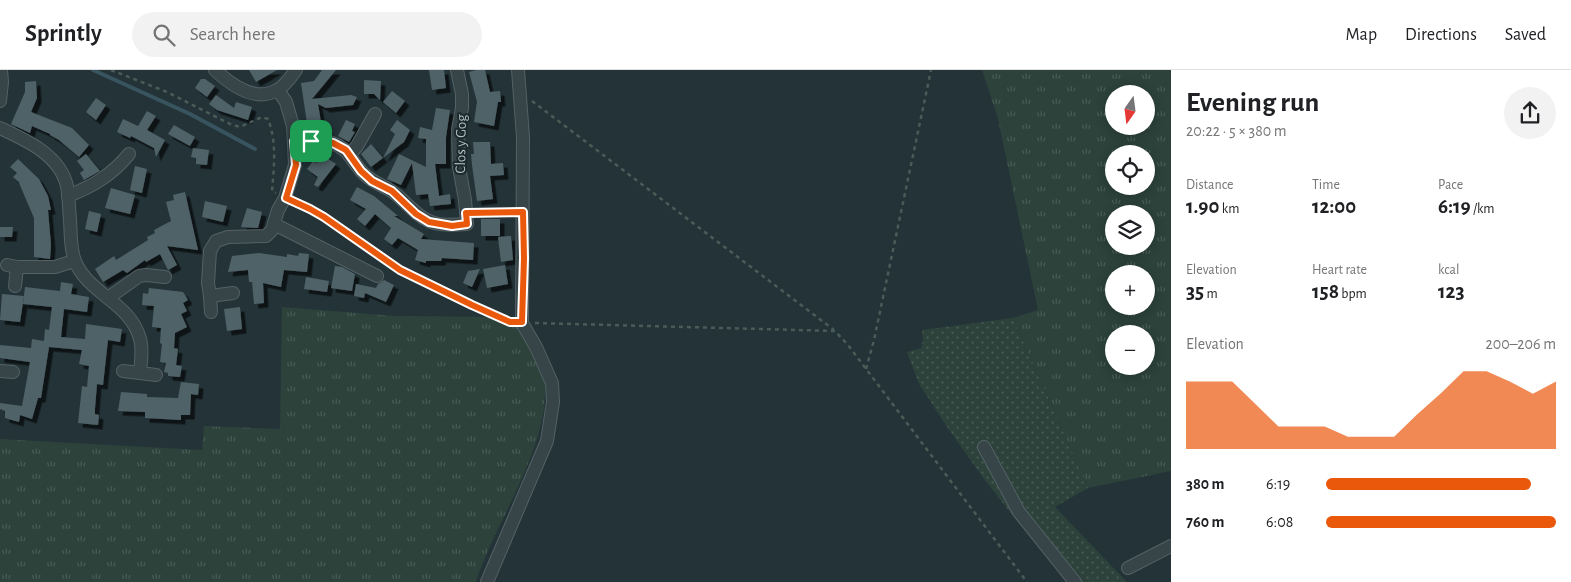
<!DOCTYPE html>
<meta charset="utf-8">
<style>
body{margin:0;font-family:"Alegreya Sans",sans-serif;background:#f2f2f2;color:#202124;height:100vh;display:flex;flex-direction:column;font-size:19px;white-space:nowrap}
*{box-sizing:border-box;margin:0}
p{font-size:16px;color:#757577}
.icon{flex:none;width:28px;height:28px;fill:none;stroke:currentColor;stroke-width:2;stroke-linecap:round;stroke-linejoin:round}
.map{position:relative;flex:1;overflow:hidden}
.sheet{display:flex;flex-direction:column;background:#fff;width:400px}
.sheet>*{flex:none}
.needle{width:32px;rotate:194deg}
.controls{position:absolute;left:1105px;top:15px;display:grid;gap:10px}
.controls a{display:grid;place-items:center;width:50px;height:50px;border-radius:50%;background:#fff;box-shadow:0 2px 12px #0003;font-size:25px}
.pin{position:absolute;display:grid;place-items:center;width:42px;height:42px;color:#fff;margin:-21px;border-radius:10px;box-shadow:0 2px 8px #0006}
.round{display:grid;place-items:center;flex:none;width:52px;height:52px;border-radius:26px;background:#f2f2f2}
.headline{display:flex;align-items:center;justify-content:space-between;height:85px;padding:0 15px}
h1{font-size:28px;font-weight:600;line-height:38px}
.figures{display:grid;grid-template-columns:repeat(3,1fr);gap:8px;height:85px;padding:5px 15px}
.figures div{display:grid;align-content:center}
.figures b{font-size:21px;font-weight:600}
.figures small{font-size:14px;font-weight:400}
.figures p{font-size:14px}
.chart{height:140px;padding:10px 15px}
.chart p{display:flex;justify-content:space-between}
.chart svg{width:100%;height:90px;margin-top:5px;fill:#ea580c;opacity:.7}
ul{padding:0 15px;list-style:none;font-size:16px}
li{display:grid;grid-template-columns:80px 60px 1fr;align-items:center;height:38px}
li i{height:12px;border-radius:6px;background:#ea580c}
header{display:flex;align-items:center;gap:30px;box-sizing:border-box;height:70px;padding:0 25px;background:#fff;border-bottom:1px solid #e0e0e0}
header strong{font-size:24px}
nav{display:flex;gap:28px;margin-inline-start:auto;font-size:18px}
.search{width:350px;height:45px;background:#f2f2f2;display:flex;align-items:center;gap:12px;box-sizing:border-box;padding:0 18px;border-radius:28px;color:#757577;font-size:19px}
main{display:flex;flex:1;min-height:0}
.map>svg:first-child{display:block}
.grass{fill:url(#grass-tufts);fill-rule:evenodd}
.garden{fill:url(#garden-dots)}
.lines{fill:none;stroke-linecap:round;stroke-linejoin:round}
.stream{stroke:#38545e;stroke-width:4}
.building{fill:#506268;filter:url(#shadow)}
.minor-casing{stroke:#546266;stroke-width:14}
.path{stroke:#4a5c58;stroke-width:2.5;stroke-dasharray:4 4;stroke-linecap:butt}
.minor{stroke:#374448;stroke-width:12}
.route-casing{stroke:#fff;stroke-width:10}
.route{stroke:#ea580c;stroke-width:6}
.labels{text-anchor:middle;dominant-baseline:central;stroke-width:4;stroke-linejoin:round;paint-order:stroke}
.street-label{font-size:15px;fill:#b1bfc4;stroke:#1c292d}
</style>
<header>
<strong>Sprintly</strong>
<div class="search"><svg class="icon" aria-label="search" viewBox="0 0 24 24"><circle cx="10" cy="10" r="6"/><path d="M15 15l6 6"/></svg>Search here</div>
<nav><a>Map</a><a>Directions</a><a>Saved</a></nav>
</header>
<main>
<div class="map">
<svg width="1171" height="512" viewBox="0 0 1171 512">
<defs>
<pattern id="grass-tufts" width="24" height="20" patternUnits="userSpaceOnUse" patternTransform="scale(1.25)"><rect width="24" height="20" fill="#2c423a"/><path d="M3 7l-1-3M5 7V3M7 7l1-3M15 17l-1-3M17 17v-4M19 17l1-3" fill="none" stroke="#485c55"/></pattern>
<pattern id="garden-dots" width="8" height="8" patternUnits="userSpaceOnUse" patternTransform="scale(1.25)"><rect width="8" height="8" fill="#2c423a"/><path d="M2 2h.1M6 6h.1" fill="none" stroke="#485c55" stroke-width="1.8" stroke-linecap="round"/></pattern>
<filter id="shadow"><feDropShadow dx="4.5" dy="4.5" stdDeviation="0" flood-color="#0009"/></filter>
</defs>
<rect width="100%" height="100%" fill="#233338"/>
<!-- grass -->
<g class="grass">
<path d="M982 0H1171V401L1088 418 1013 248 1038 240 998 49ZM1114 24H1146V56H1114ZM1114 84H1146V116H1114ZM1114 144H1146V176H1114ZM1114 204H1146V236H1114ZM1114 264H1146V296H1114Z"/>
<path d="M282 237 395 246 518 247C525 259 535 272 539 284 566 358 497 444 476 512H0V369L202 380 204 356 280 359Z"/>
</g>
<!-- garden -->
<path class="garden" d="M1013 248 1088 418 1055 437 1127 512H1074L1031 450 1021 456 984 409 947 357 919 314 907 282 921 278 923 271 922 260Z"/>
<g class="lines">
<!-- stream -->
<path class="stream" d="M93 0 190 44 255 79"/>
</g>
<!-- building -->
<g class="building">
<path d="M249 0H277L256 12Z"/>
<path d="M322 0H336L312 29 351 25 357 27 353 35 326 38 318 34 322 58 308 60 301 13 314 11Z"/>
<path d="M429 0H444L446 18 432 20Z"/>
<path d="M476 0H485L490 22 500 21 501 32H498L494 56 474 52 477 32 469 2Z"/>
<path d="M201 9H205L215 16 207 27 195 18Z"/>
<path d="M364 10 381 11 380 30 374 24H364Z"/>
<path d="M36 11 37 28 31 42 72 58 89 75 79 87 59 70 50 65V64L32 56 30 63 11 54 25 22V12Z"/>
<path d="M392 21 405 31 396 43 383 32Z"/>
<path d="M216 25 234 38 236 32 252 37 248 50 217 40 209 34Z"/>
<path d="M96 28 106 35 96 50 86 42Z"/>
<path d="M436 38 450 40 446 67V94H435L439 126 450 124 451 134 430 136 428 124 416 125 412 93 401 115 387 109 399 84 426 97V69L418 68 420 57 432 60Z"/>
<path d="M147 41 156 46 147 60 165 70 156 87 154 78 131 66 130 68 117 62 123 49 138 56Z"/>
<path d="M346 50 355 54 352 61 355 62 349 72 338 66Z"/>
<path d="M397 50 410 60 404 72 371 97 361 84 371 74 383 88 395 64 390 60Z"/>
<path d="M174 55 195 67 190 76 168 64Z"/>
<path d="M473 72H490L491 94 503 93 504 105 490 106 493 129 477 131 472 95 471 84H474Z"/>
<path d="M193 78 209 80 207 95 196 94V88L191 87Z"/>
<path d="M325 81 326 89 327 88 336 94 318 117 314 115 318 107 307 99 313 91 316 93Z"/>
<path d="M86 84 100 101 84 110 80 103 84 100 77 91Z"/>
<path d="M18 89 39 109 48 126 51 140H48L51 175 50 189 34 187V148L19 113H20L13 107 17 103 10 97Z"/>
<path d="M135 96 147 99 142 123 130 120Z"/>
<path d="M357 117 374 126 398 146H394L424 164 421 169 474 173 473 190 442 188 441 191H426V193L415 190 418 180 398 168 392 175 384 169 391 158 375 144 365 156 357 149 366 139 350 130Z"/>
<path d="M111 118 135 125 130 144 105 138Z"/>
<path d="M185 122 198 180 167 176 177 195 168 200 160 184 146 192 145 190 127 203 123 200 103 212 95 199 114 186 116 190 148 170 147 167 155 163 154 160 171 151 166 132 174 130 173 125Z"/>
<path d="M205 131 227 136 223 152 202 147Z"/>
<path d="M247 138 262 142 258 158 241 157Z"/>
<path d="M89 141 101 144 97 162 85 159Z"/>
<rect x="481" y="149" width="19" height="17"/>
<path d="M0 157H13L12 167H0Z"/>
<path d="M511 166 513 190 501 192 498 167Z"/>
<path d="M259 183 287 187V184L298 186 299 183 309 184 307 202 284 200 281 217 263 213 264 233 254 234 252 212H249L248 200 228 202 232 186Z"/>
<path d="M505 195 508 214 487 218 483 199Z"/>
<path d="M335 196 342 197 355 204 352 221 331 218Z"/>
<path d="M480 199 472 217 463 213 468 201Z"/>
<path d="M306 207 329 211 327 222 304 219Z"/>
<path d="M384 210 394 215 386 232 365 223 364 228 354 226 356 214 376 218 378 214Z"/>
<path d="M61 212 73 214 71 224 89 227 87 242 64 239 61 267 85 269 86 254 122 259 120 272 108 270 103 315 97 314 95 338V344L99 345 98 355 78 353 82 316 87 317 89 296 79 294 82 280 49 277 41 328H38L32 349 20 345 19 352 5 348V341L0 339V333L22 336 30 292 0 288V275L31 278 32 269 44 271 45 259 49 260 52 237 23 234 25 217 60 221Z"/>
<path d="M149 218 183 222 188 230 183 233 187 241 181 244 187 257 175 263 174 278 178 279 176 295 182 296 180 307 168 306V303L164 302 166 293 160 292 162 274 160 273 161 258 152 257 154 236 142 235 143 223 148 224Z"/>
<path d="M2 224 24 226 20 252 0 250Z"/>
<path d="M240 237 242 259 227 261 224 239Z"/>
<path d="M181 312 199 314 198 325 191 324 190 345H181V350L145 348V342L118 341 121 322 147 324V327L178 328Z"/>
</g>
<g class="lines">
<!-- minor casing -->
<g class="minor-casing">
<g id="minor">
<path d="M215 0C230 14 255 33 277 20 285 16 291 7 296 0"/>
<path d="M0 31 2 12 1 0"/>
<path d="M0 58C26 70 60 85 67 116 69 127 69 139 70 150 71 163 70 179 75 191 88 224 131 233 140 269 143 279 141 292 140 303L156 305"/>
<path d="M294 71C306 71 320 69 332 73 348 78 352 91 362 102 370 111 380 114 390 120 398 125 404 132 411 138 429 156 441 156 467 154L465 130 459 97 458 59 462 38V24L457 0"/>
<path d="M349 85 357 76 375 44"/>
<path d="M68 126C93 116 112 105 129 84"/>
<path d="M274 154 377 206"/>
<path d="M7 195 17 197H55L74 191"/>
<path d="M15 216 17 197"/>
<path d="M233 223 210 226 208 213 210 181 216 171 228 167 266 166 272 160 278 140 285 128 295 95 293 56 286 32 278 20"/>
<path d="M210 226 211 242"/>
<path d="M108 228 139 206 146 205 165 207"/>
<path d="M0 301 13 302"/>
<path d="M123 301 140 303"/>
<path d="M984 377 1019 442 1075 512"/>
<path d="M1128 498 1171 476"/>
<path d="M487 512 547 371 553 332 552 313 536 277 522 253 523 67 518 0"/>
</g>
</g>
<!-- path -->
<g class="path">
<path d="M111 0 167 22 230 54 240 57 262 47 268 49C277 72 274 97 272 121L276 123"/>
<path d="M532 31 834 260"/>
<path d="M296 133 324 147 400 200 472 235 509 251"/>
<path d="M477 143 511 142"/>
<path d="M535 253 835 261 848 275 1027 512"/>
<path d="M866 299 874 270 931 0"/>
</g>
<!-- minor -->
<use href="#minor" class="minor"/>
</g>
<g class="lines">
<!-- route casing -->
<g class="route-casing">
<path id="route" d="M317 70 333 73 346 80 361 101 372 111 392 121 416 144 429 152 452 156 467 154 466 143 523 142 524 188 522 252H510L472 235 400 200 324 147 310 139 286 128 296 95 294 71Z"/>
</g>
<!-- route -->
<use href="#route" class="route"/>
</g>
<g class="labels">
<!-- street labels -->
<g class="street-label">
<text transform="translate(461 74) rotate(-89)">Clos y Gog</text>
</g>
</g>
</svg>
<div class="controls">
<a><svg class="needle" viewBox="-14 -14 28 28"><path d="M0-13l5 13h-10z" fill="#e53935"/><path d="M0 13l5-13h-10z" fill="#757577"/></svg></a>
<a><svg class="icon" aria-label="locate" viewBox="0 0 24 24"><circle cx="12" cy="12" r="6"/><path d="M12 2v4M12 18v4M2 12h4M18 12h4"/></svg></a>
<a><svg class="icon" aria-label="layers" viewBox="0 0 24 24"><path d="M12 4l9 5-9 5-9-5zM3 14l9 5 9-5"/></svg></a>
<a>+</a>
<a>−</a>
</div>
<div class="pin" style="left:311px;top:71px;background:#1e9e55"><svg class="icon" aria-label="arrive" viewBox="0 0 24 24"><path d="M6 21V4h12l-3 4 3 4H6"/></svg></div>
</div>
<section class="sheet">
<div class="headline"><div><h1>Evening run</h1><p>20:22 · 5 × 380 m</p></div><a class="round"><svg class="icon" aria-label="share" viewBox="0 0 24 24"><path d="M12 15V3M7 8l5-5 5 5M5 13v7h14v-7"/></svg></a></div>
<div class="figures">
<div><p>Distance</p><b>1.90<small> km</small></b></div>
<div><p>Time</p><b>12:00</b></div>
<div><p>Pace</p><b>6:19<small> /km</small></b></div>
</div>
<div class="figures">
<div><p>Elevation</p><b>35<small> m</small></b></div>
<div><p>Heart rate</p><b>158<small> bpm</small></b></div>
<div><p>kcal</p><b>123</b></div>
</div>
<div class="chart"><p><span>Elevation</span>200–206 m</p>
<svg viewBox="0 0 160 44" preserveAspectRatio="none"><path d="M0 44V11L10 11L20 11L30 22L40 33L50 33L60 33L70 38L80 38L90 38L100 27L110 17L120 6L130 6L140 11L150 17L160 11V44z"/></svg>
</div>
<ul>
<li><b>380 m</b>6:19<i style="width:89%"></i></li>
<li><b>760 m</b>6:08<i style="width:100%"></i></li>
</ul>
</section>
</main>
